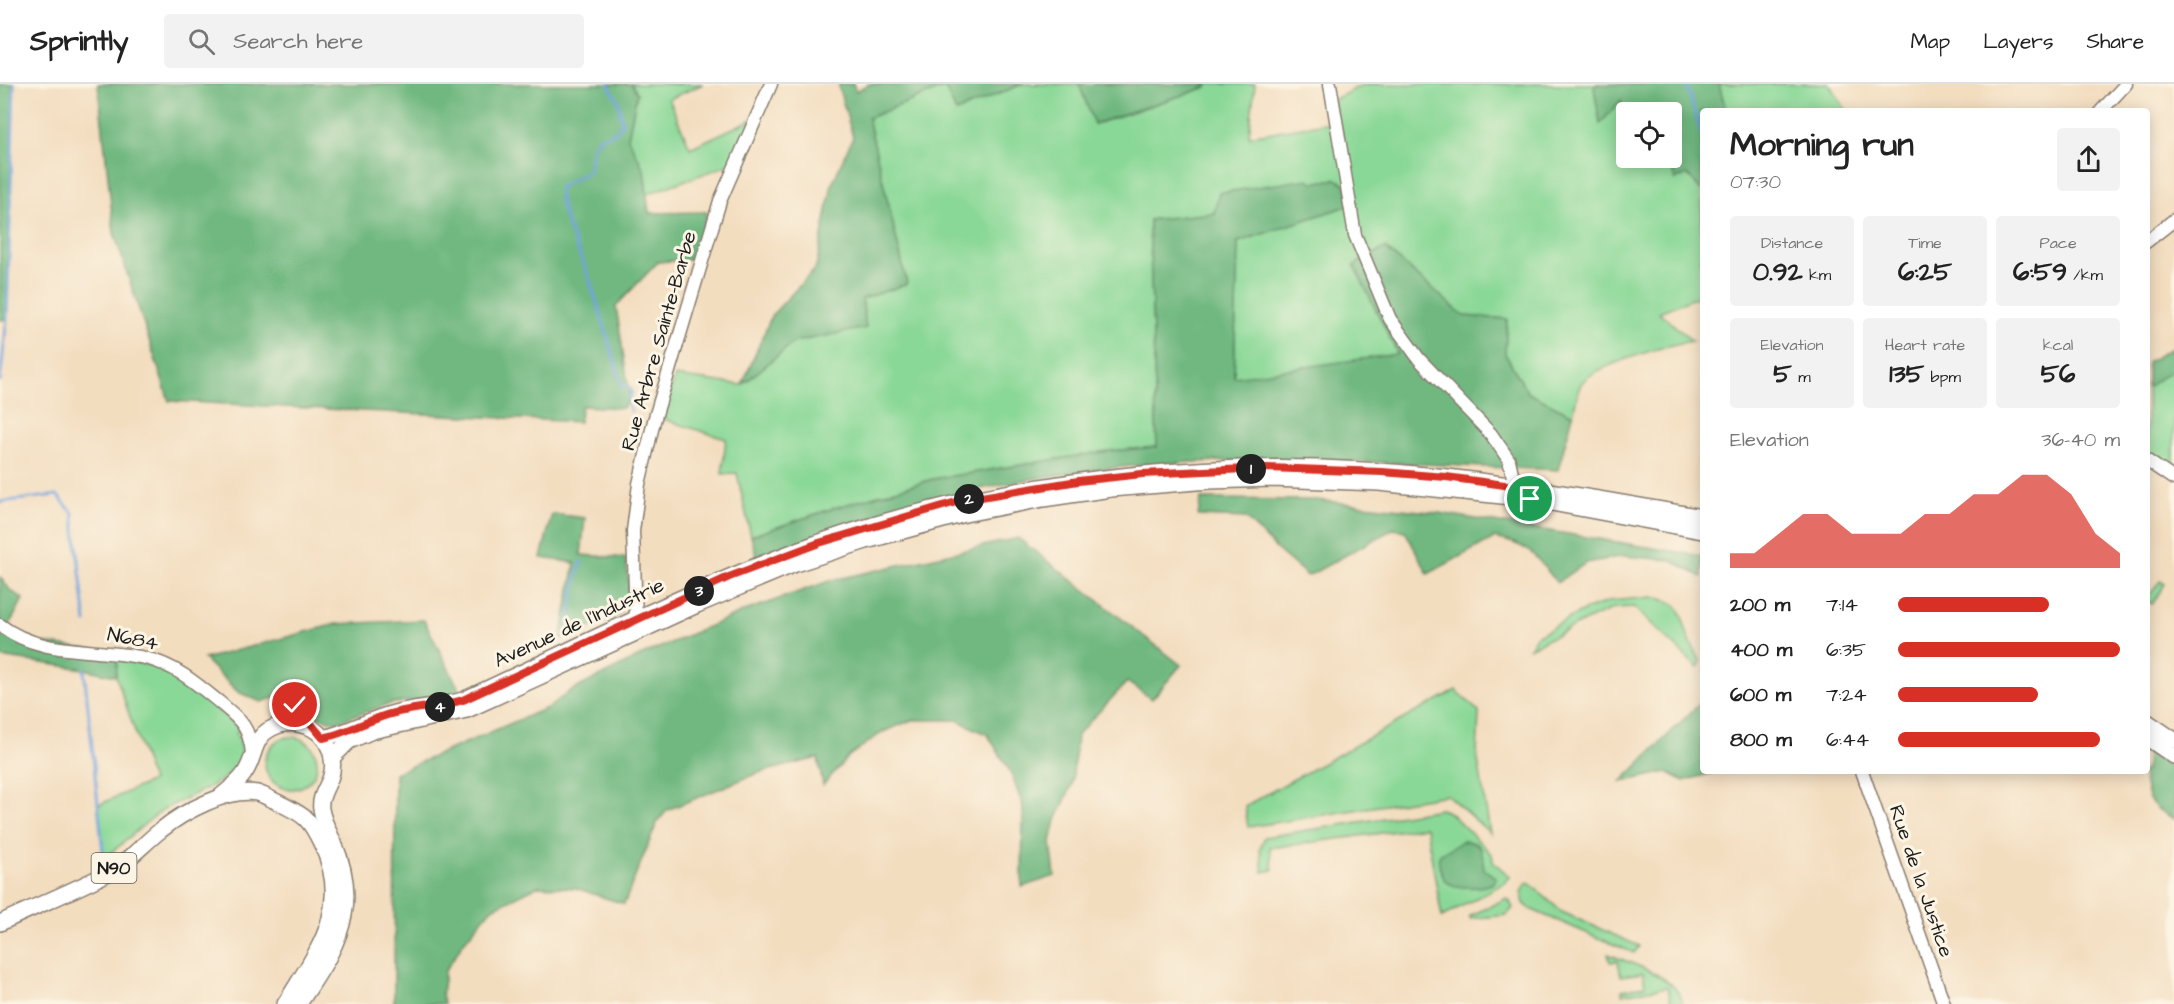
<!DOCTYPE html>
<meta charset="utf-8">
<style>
body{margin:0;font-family:"Architects Daughter",sans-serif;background:#f2f2f2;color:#222;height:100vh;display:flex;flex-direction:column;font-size:22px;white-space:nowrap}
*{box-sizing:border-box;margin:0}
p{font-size:20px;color:#767676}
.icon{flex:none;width:33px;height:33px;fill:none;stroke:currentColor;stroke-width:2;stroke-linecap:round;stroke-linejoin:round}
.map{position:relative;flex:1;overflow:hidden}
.panel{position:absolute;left:1700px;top:24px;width:450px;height:666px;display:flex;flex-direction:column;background:#fff;border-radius:6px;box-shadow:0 3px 15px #0003}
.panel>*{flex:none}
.controls{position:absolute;left:1616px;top:18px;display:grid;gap:12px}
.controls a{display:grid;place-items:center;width:66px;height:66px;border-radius:6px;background:#fff;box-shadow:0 3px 15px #0003;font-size:30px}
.pin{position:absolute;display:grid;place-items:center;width:51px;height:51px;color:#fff;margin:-26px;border:3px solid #fff;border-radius:50%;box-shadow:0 2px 6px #0007}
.km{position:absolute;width:30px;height:30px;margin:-15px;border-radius:50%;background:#222;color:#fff;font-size:16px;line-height:30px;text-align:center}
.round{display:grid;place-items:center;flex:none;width:63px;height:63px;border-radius:6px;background:#f2f2f2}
.headline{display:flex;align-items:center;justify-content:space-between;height:102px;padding:0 30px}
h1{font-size:33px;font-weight:700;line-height:45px}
.figures{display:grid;grid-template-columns:repeat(3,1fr);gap:9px;height:102px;padding:6px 30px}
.figures div{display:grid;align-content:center;border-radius:6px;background:#f2f2f2;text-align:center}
.figures b{font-size:26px;font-weight:700}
.figures small{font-size:16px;font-weight:400}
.figures p{font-size:16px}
.chart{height:168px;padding:12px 30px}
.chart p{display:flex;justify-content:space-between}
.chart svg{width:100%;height:108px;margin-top:6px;fill:#d93025;opacity:.7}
ul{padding:0 30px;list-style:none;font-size:20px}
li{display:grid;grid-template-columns:96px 72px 1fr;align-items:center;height:45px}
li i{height:15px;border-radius:8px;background:#d93025}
header{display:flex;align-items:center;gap:36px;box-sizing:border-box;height:84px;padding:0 30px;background:#fff;border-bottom:2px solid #e0e0e0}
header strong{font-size:28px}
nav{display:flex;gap:33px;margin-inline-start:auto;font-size:21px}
.search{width:420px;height:54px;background:#f2f2f2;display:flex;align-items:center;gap:15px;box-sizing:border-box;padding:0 21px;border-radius:6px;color:#767676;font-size:22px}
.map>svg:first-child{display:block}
.green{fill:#8ad897;stroke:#537a5a;stroke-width:1.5}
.forest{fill:#6fb880;stroke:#466a4e;stroke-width:1.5}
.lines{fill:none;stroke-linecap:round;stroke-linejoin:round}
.stream{stroke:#71a2dc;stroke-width:3}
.minor-casing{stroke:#887c6e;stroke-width:15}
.major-casing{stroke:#887c6e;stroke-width:18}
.minor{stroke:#fff;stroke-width:12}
.major{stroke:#fff;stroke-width:15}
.route-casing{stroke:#fff;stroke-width:12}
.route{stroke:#d93025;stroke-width:8}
.labels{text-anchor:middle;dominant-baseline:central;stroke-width:6;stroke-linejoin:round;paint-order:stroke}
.shield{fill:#fcf5e5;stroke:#5f5d58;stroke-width:1.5}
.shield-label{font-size:18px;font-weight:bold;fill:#1c1c1c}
.street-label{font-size:20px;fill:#1c1c1c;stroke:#fcf5e5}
</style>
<header>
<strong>Sprintly</strong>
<div class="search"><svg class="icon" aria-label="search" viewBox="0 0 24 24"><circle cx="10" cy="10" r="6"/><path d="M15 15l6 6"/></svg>Search here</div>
<nav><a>Map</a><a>Layers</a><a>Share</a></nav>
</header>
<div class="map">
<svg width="2174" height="920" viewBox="0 0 2174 920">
<rect width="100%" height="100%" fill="#fcf5e5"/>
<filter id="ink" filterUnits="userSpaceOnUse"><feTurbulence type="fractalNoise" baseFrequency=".0167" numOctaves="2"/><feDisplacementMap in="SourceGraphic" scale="12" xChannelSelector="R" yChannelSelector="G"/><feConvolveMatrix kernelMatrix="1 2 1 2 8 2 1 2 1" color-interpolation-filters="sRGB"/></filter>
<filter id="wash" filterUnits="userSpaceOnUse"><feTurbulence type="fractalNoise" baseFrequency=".008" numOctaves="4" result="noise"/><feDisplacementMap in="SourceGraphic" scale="24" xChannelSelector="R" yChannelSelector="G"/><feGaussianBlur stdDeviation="1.35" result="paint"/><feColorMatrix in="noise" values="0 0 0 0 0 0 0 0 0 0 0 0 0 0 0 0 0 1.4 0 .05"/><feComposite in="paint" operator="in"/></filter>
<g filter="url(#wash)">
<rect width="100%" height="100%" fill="#f3ddbf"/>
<!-- green -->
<g class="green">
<path d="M631 0H703L669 15 690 64 757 33 737 78 647 110 644 86 628 54 637 9Z"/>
<path d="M1022 0H1079L1095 40 1207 3V0H1255L1249 52 1337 37 1333 16 1364 0H1598L1594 3 1600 39 1622 15 1626 29V74H1635L1637 77 1647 74H1669L1675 96 1687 90 1702 107V211L1659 228 1692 257C1671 260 1592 282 1581 300 1577 308 1575 322 1573 331L1528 309 1505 270 1507 235 1464 232 1385 164 1354 181 1398 270 1234 294 1238 158 1350 121 1336 95 1312 99 1214 129 1149 136 1157 363 1108 367 933 395 831 425 751 452 737 389 722 390 726 355 663 335 675 292 742 301 794 258 866 244 862 215 907 200 868 34 945 3 956 28Z"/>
<path d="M1719 0H1829L1847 27H1726Z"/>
<path d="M2174 285V388L2147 369V303Z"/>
<path d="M2160 497 2165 500 2152 520 2147 517V510L2152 508Z"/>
<path d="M1652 513C1689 519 1678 530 1690 557 1693 564 1698 571 1701 578L1698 584 1634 523 1615 524 1596 532 1529 564 1536 552 1587 525 1611 517Z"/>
<path d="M117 575 154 582 179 594 241 645 236 649C265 693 184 710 160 728 141 742 124 759 106 773L103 768 98 721 152 697 116 592Z"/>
<path d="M1456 606 1479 628 1477 670 1490 749 1447 711 1248 743 1245 722Z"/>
<circle cx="291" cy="679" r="26"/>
<path d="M1441 725 1450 729 1492 770 1493 777 1510 793 1504 799 1442 833 1426 743 1270 764 1273 786 1263 788 1260 764 1265 753Z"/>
<path d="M1528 798 1562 828 1639 862 1634 869 1530 825 1524 819 1521 808Z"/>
<path d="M1505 815 1509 816 1513 824 1507 831 1470 835V832Z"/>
<path d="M1608 870C1630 879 1680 893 1683 920H1671L1668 903 1622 910V906L1645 902 1643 889 1621 892 1618 877 1610 878Z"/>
</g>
<!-- forest -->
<g class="forest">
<path d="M0 0H14L7 235 0 236Z"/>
<path d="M98 0H631L637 9 628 54 644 86 649 129 707 128 696 175 658 178 616 222 630 314 623 324 581 322 580 338 169 317 114 149Z"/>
<path d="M839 0H853L856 7 869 0H1022L956 28 945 3 868 34 907 200 862 215 866 244 794 258 742 301 772 231 816 184 832 100 853 53 839 5Z"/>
<path d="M1079 0H1206L1207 3 1094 40Z"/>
<path d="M1598 0H1719L1726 27H1702V107L1687 90 1675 96 1669 74H1671V28L1626 29 1621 16 1600 40 1594 3Z"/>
<path d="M1309 95 1313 99 1336 95 1346 100 1350 121 1238 158 1234 293 1398 270 1354 181 1385 164 1464 232 1507 235 1505 270 1528 309 1573 331 1558 386C1401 380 1242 367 1086 387 1024 395 959 408 899 425 851 439 804 457 757 475L751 452 831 425 933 395 1108 367 1157 363 1149 136 1214 129 1219 109Z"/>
<path d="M2174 263V285L2147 303V278Z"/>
<path d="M1201 415 1316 416 1439 429 1702 472V493L1670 476 1624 472 1586 479 1557 499C1535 471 1531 461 1494 454L1428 490 1405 447 1393 445 1308 492 1275 464 1246 434 1198 432Z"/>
<path d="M552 430 585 434 581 471 626 474 629 502 625 522 617 533 561 555 575 479 541 474Z"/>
<path d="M1018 454 1181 581 1152 615 1127 598 1077 651 1072 701 1056 736 1051 758 1055 792 1022 803 1023 722 1010 687 988 651 957 636H912L883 648 849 672 823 701 818 674 758 689 667 726 657 739 624 820 575 804 538 802 491 825 464 858 445 887 442 911 444 920H394L395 689 549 623 569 608 642 571 745 527 829 497Z"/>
<path d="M0 493 10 506 23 515 7 546 32 558 118 569 116 592 84 585 0 573Z"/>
<path d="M424 536 460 607 439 613 389 620 336 638 318 633 303 617 284 611 261 618 238 608 204 575 336 540Z"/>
<path d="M1702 617V687H1719L1684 697 1667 688 1621 698Z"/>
<path d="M2147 666 2174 685V735L2157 725 2148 714 2142 687H2146Z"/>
<path d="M1462 757C1483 757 1482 767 1484 785L1496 794 1492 800C1479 804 1456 806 1445 797 1431 764 1441 773 1462 757Z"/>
</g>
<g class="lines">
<!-- stream -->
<g class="stream">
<path d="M608 0 618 16 622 39 616 48 601 53 593 62 589 87 560 103C556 123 579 166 586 186 600 224 610 263 622 302L631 305 632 309C627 316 627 320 631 327"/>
<path d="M1686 0 1702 51"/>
<path d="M0 297 7 235 14 0"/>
<path d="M0 418 57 411 73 429 86 538"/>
<path d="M567 553V548L577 490 582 478"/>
<path d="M84 585 103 768"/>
</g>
</g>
</g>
<g filter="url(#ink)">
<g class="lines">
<!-- minor casing -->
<g class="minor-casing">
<g id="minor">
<path d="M1330 0 1355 151 1390 235 1419 275 1491 350 1509 376 1513 393 1512 402"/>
<path d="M2101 27 2126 0"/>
<path d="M2146 158 2174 136"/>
<path d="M2146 376 2174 395"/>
<path d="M0 541C41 573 97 563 145 574 175 581 196 599 219 618 239 635 249 641 252 669"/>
<path d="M633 543 636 535 633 447 639 400 654 337 720 117 771 0"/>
<path d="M281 640 295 621 299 624 314 645"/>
<path d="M1862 687 1944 920"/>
</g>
</g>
<!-- major casing -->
<g class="major-casing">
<g id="major">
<path d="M2146 637 2174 656"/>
<path d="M2146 653 2174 672"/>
<path d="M323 654C348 649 369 635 394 629 417 623 440 623 463 616 580 562 696 502 817 459 1016 390 1239 369 1447 393 1533 403 1618 418 1702 433"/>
<path d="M332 674 349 657 372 647 467 626 697 521 795 480 866 457 965 430 1043 415 1111 405 1209 397 1272 395 1379 399 1530 415 1702 447"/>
<path d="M221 712C229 705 238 699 244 690 258 671 250 650 280 641 290 638 301 640 311 644 329 653 337 676 330 695 326 705 319 714 321 725 323 737 329 748 334 759 344 782 349 806 344 831 338 864 317 892 299 920"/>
<path d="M0 839C36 822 73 807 108 789 128 778 143 760 161 746 183 728 227 704 257 709 264 711 271 715 277 718 304 731 309 733 322 761 352 825 317 867 285 920"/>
</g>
</g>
<!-- minor -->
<use href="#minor" class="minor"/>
<!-- major -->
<use href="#major" class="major"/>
</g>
</g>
<g class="lines" filter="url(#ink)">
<!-- route casing -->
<g class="route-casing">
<path id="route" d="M295 621 323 654C348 649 369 635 394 629 417 623 440 623 463 616L729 493 819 459 963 416 1078 397 1142 390 1267 384 1382 388 1446 393 1512 402 1530 415"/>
</g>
<!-- route -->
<use href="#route" class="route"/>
</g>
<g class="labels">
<!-- shield labels -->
<rect class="shield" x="91.5" y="769" width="45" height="30" rx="4.5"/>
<g class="shield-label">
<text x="114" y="784">N90</text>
</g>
<!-- street labels -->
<g class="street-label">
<text transform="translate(659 257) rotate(-74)">Rue Arbre Sainte-Barbe</text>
<text transform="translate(579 539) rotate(-25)">Avenue de l'Industrie</text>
<text transform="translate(133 555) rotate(11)">N684</text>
<text transform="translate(1921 797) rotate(71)">Rue de la Justice</text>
</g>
</g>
</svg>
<div class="controls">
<a><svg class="icon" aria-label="locate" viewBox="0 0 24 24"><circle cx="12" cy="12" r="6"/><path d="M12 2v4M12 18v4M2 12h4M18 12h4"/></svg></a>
</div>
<div class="pin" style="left:1530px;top:415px;background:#1e9e55"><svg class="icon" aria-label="arrive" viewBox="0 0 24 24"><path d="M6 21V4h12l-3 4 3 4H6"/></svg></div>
<div class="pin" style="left:295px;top:621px;background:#d93025"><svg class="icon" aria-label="check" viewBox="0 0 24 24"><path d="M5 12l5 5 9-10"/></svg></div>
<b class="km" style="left:1251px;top:385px">1</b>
<b class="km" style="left:969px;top:415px">2</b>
<b class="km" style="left:699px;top:507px">3</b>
<b class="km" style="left:440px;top:623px">4</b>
<section class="panel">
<div class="headline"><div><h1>Morning run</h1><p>07:30</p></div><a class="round"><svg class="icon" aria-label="share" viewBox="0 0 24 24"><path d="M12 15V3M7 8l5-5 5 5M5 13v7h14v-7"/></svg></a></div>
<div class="figures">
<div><p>Distance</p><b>0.92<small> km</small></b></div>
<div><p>Time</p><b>6:25</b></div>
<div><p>Pace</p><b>6:59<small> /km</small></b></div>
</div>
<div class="figures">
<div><p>Elevation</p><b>5<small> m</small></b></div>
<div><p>Heart rate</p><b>135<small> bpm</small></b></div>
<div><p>kcal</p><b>56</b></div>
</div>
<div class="chart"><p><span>Elevation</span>36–40 m</p>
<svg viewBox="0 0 160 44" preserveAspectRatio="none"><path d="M0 44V38L10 38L20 30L30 22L40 22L50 30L60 30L70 30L80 22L90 22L100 14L110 14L120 6L130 6L140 14L150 30L160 38V44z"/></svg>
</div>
<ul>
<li><b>200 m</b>7:14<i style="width:68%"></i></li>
<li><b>400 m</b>6:35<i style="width:100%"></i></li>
<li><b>600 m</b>7:24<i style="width:63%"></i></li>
<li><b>800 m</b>6:44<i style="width:91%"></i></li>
</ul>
</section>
</div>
